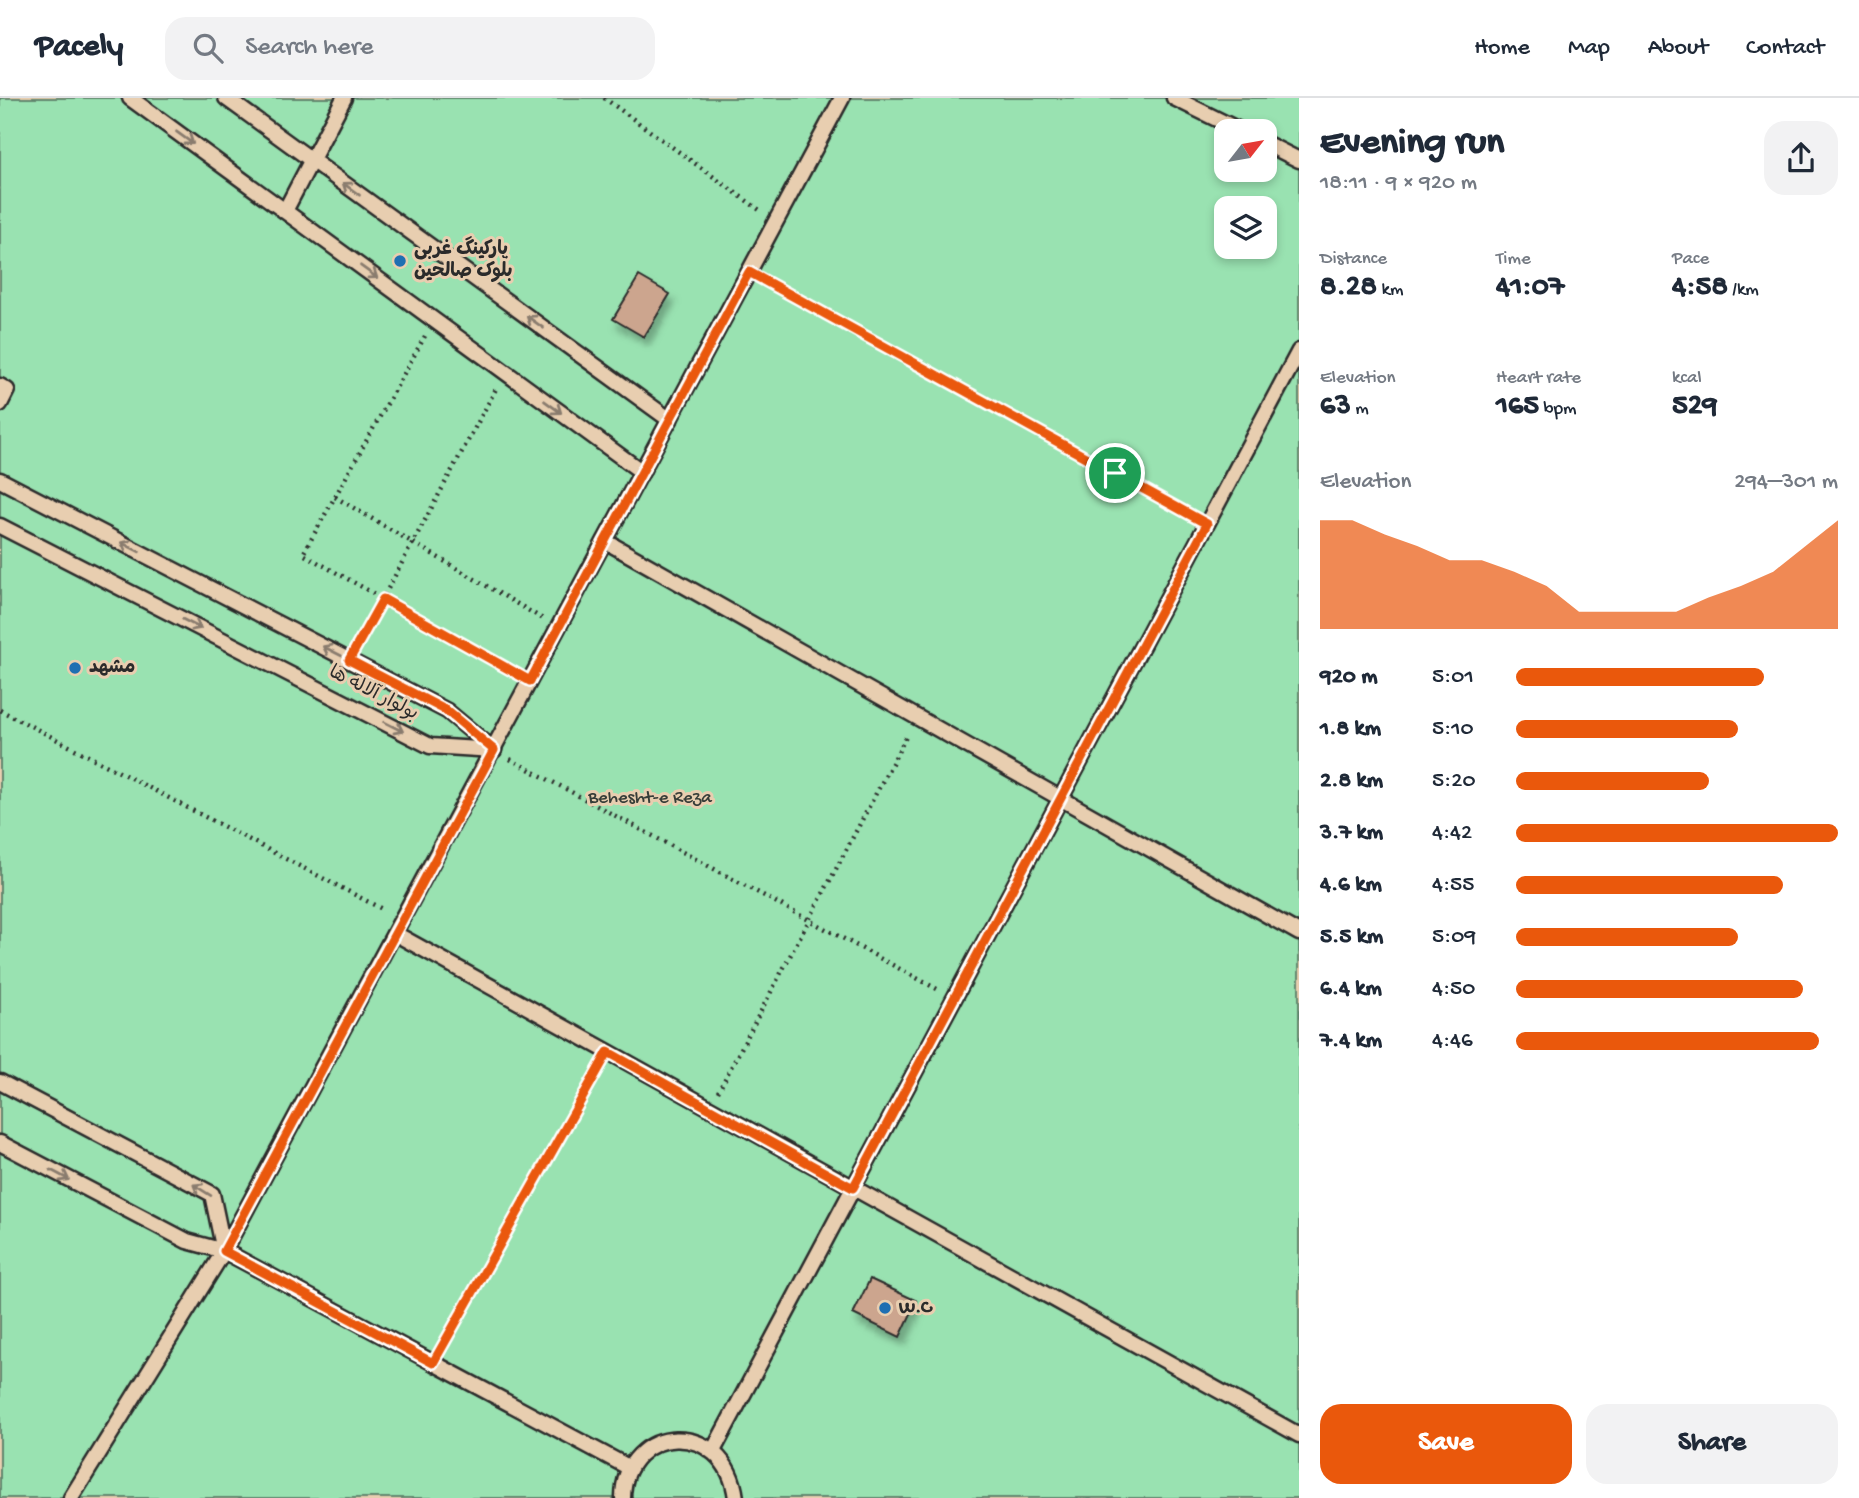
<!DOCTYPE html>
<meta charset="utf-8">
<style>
body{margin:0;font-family:"Gochi Hand","Playpen Sans Arabic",sans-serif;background:#f2f2f3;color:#1f2937;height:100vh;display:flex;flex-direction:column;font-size:26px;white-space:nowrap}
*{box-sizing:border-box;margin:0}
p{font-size:23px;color:#747a83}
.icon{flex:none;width:38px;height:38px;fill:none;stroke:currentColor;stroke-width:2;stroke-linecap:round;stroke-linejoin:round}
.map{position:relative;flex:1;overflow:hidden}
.panel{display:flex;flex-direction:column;background:#fff;width:560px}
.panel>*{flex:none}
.needle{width:46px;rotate:59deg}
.buttons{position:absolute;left:1214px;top:21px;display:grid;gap:14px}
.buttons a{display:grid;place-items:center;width:63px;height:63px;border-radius:14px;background:#fff;box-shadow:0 4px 10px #0003;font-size:35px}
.pin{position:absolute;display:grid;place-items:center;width:60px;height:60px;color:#fff;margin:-30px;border:4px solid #fff;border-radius:50%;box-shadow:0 2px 7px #0007}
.round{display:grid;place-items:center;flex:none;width:74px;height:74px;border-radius:21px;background:#f2f2f3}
.summary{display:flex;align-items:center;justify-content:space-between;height:119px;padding:0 21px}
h1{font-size:38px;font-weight:700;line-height:52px}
.metrics{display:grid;grid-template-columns:repeat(3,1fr);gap:10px;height:119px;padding:7px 21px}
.metrics div{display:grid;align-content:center}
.metrics b{font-size:30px;font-weight:700}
.metrics small{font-size:19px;font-weight:400}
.metrics p{font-size:19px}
.chart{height:196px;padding:14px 21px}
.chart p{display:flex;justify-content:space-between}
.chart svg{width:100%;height:126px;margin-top:7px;fill:#ea580c;opacity:.7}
.cta{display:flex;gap:14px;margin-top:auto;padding:14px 21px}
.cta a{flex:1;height:80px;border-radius:21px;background:#ea580c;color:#fff;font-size:28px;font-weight:700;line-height:80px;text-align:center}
.cta a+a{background:#f2f2f3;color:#1f2937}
ul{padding:0 21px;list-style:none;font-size:23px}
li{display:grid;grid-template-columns:112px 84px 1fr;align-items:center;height:52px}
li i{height:18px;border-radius:9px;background:#ea580c}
header{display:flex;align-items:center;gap:42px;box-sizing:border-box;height:98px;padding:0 35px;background:#fff;border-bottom:2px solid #e0e1e3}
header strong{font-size:33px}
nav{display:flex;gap:38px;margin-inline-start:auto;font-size:24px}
.search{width:490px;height:63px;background:#f2f2f3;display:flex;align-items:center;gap:18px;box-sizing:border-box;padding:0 24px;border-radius:21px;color:#747a83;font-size:26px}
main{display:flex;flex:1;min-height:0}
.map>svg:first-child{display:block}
.green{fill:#99e2b1;stroke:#62866e;stroke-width:2;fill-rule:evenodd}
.building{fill:#cca58e;stroke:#2b2b2b;stroke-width:2;filter:url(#shadow)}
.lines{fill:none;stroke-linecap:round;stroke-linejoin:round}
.service-casing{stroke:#2b2b2b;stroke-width:19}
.path{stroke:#2b2b2b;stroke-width:4.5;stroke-dasharray:2 5;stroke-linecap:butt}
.service{stroke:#e8ceb0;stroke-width:14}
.oneway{stroke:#8a7c6e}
.route-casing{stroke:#fff;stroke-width:14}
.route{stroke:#ea580c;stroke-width:9}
.poi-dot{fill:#1f6fb2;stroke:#e8ceb0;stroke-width:2.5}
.labels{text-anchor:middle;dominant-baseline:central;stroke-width:6;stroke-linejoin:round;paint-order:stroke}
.poi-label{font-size:19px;font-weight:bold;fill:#2b2b2b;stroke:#e8ceb0;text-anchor:start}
.street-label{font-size:19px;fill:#2b2b2b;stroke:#e8ceb0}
.park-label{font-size:19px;fill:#363d38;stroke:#e8ceb0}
</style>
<header>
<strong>Pacely</strong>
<div class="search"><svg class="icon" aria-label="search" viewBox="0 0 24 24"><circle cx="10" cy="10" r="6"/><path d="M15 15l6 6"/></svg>Search here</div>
<nav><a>Home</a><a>Map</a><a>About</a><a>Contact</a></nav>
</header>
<main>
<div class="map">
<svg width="1299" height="1400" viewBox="0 0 1299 1400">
<defs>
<filter id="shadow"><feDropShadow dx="4.5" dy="8" stdDeviation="3.5" flood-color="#0004"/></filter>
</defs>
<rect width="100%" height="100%" fill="#e8ceb0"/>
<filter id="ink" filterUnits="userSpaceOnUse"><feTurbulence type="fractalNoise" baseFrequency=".0143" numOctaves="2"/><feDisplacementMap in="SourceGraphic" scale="14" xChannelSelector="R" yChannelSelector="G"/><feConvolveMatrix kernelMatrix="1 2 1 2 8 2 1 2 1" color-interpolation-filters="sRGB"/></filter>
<g filter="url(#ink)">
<!-- green -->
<path class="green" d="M0 0H1299V1400H0ZM1227 33H1265V72H1227ZM1227 110H1265V149H1227Z"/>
<!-- building -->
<g class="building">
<path d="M639 178 670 196 644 239 613 221Z"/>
<path d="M870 1181 917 1203 900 1239 853 1216Z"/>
</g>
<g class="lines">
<!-- service casing -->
<g class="service-casing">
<g id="service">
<path d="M130 0 642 374"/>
<path d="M226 0 670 322"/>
<path d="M1174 0 1241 33"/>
<path d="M1265 45 1299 62"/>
<path d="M285 113 344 0"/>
<path d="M0 288 7 292 0 306"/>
<path d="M0 382 447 613 494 652"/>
<path d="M0 428 430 648 494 652"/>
<path d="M605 443 1299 835"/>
<path d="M396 836 1299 1337"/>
<path d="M0 984 212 1096 224 1153"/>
<path d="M0 1045 187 1143 224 1153 630 1370"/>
<path d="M713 1353 1299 253"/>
<path d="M71 1400 224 1153 842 0"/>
<path d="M623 1400C624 1325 726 1319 736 1400"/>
</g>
</g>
<!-- path -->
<g class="path">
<path d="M604 0 761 113"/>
<path d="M766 183 1191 417"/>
<path d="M425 238 303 456 514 574"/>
<path d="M335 399 543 521"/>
<path d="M358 546 497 289"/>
<path d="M0 612 384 812"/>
<path d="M510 661 937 891"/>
<path d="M718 994 907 637"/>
<path d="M442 1249 599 970"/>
</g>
<!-- service -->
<use href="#service" class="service"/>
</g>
<!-- one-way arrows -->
<defs><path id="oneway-shaft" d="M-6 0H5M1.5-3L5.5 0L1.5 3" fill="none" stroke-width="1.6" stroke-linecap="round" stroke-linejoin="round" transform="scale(1.75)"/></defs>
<g class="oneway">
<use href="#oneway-shaft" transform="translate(185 40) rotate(36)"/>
<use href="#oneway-shaft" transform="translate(351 91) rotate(-144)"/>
<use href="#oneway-shaft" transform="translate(369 174) rotate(36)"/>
<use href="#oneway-shaft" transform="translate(535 224) rotate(-144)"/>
<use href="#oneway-shaft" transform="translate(553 309) rotate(36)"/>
<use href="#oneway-shaft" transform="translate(130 449) rotate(-153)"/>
<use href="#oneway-shaft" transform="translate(192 526) rotate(27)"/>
<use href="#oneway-shaft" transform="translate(332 553) rotate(-153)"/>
<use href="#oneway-shaft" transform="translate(394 629) rotate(27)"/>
<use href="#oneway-shaft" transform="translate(60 1077) rotate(28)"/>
<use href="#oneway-shaft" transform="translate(202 1092) rotate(-148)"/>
</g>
</g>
<g class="lines" filter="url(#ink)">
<!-- route casing -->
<g class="route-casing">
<path id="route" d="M749 174 1207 426 853 1090 608 954 433 1265 224 1153 494 652 447 613 349 562 383 501 530 583Z"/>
</g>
<!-- route -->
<use href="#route" class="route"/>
</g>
<!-- markers -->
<g class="poi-dot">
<circle cx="400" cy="163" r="7"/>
<circle cx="75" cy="570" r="7"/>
<circle cx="885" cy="1210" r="7"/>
</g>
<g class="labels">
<!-- poi labels -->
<g class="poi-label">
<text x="414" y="152">پارکینگ غربی<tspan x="414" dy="22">بلوک صالحین</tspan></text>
<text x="89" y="570">مشهد</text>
<text x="899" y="1210">W.C</text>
</g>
<!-- street labels -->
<g class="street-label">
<text transform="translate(373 596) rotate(27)">بولوار آلاله ها</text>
</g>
<!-- park labels -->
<g class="park-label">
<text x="650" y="700">Behesht-e Reza</text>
</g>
</g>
</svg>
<div class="buttons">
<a><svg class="needle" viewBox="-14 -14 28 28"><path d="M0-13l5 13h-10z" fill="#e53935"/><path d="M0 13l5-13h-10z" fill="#747a83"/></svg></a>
<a><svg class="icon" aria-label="layers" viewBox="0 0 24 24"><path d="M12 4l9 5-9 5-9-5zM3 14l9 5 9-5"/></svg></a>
</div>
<div class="pin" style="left:1115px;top:375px;background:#1e9e55"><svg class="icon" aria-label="arrive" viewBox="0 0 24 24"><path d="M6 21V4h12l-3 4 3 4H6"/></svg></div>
</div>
<section class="panel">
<div class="summary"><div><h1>Evening run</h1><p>18:11 · 9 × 920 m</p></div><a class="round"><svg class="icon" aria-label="share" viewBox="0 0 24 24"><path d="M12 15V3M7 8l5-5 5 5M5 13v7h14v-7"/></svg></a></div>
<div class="metrics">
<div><p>Distance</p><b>8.28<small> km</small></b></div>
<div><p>Time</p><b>41:07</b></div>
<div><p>Pace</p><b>4:58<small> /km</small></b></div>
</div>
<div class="metrics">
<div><p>Elevation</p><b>63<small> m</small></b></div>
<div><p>Heart rate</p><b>165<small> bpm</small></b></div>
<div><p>kcal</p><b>529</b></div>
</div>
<div class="chart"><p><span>Elevation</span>294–301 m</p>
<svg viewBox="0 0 160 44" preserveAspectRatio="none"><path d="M0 44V6L10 6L20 11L30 15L40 20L50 20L60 24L70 29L80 38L90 38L100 38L110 38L120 33L130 29L140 24L150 15L160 6V44z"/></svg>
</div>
<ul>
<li><b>920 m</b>5:01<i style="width:77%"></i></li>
<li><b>1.8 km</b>5:10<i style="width:69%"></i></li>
<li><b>2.8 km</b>5:20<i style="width:60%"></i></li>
<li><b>3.7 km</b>4:42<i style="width:100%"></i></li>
<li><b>4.6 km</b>4:55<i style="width:83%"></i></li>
<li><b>5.5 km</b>5:09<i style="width:69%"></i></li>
<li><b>6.4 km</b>4:50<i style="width:89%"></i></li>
<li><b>7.4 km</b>4:46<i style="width:94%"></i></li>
</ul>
<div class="cta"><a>Save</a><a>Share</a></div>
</section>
</main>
